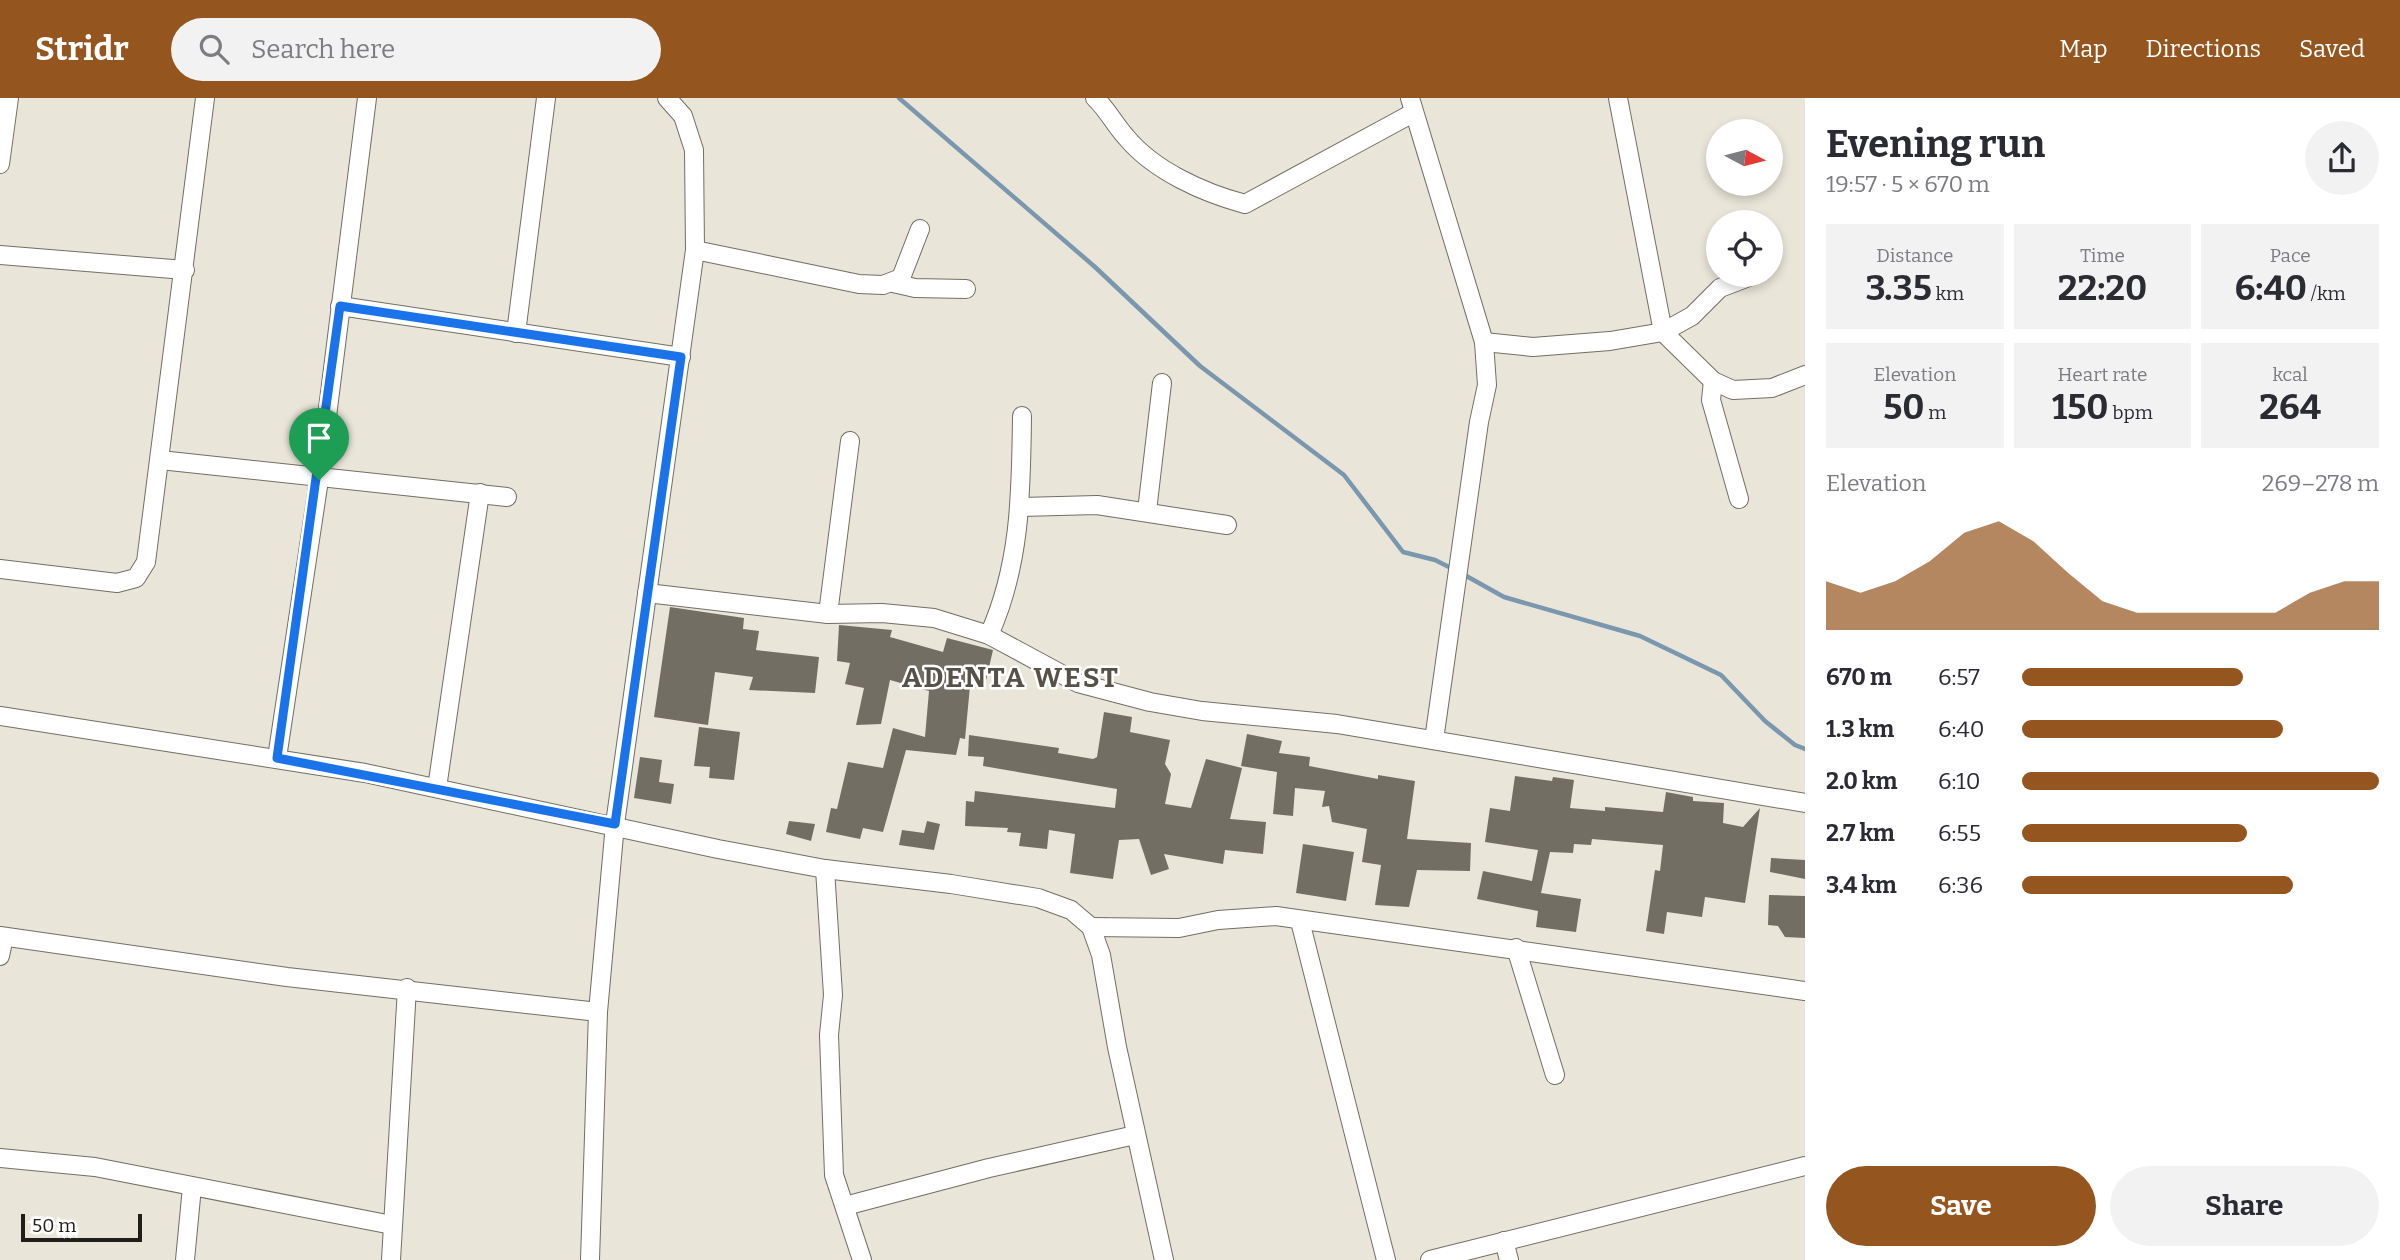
<!DOCTYPE html>
<meta charset="utf-8">
<style>
body{margin:0;font-family:Bitter,serif;background:#f2f2f3;color:#2b2b33;height:100vh;display:flex;flex-direction:column;font-size:26px;white-space:nowrap}
*{box-sizing:border-box;margin:0}
p{font-size:23px;color:#7c7c81}
.icon{flex:none;width:38px;height:38px;fill:none;stroke:currentColor;stroke-width:2;stroke-linecap:round;stroke-linejoin:round}
.map{position:relative;flex:1;overflow:hidden}
.side{display:flex;flex-direction:column;background:#fff;width:595px}
.side>*{flex:none}
.needle{width:46px;rotate:97deg}
.tools{position:absolute;left:1706px;top:21px;display:grid;gap:14px}
.tools a{display:grid;place-items:center;width:77px;height:77px;border-radius:50%;background:#fff;box-shadow:0 4px 10px #0003;font-size:35px}
.scale{position:absolute;left:21px;bottom:18px;width:121px;box-sizing:border-box;padding-left:7px;border:4px solid #201e1a;border-top:0;font-size:19px;line-height:24px;white-space:nowrap;color:#201e1a;-webkit-text-stroke:5px #fff;paint-order:stroke}
.pin{position:absolute;display:grid;place-items:center;width:60px;height:60px;color:#fff;margin:-72px -30px;border-radius:50% 50% 50% 0;rotate:-45deg;box-shadow:0 0 7px #0007}
.pin .icon{rotate:45deg}
.round{display:grid;place-items:center;flex:none;width:74px;height:74px;border-radius:37px;background:#f2f2f3}
.overview{display:flex;align-items:center;justify-content:space-between;height:119px;padding:0 21px}
h1{font-size:38px;font-weight:700;line-height:52px}
.metrics{display:grid;grid-template-columns:repeat(3,1fr);gap:10px;height:119px;padding:7px 21px}
.metrics div{display:grid;align-content:center;border-radius:0px;background:#f2f2f3;text-align:center}
.metrics b{font-size:35px;font-weight:700}
.metrics small{font-size:19px;font-weight:400}
.metrics p{font-size:19px}
.chart{height:196px;padding:14px 21px}
.chart p{display:flex;justify-content:space-between}
.chart svg{width:100%;height:126px;margin-top:7px;fill:#95551f;opacity:.7}
.primary-button{display:flex;gap:14px;margin-top:auto;padding:14px 21px}
.primary-button a{flex:1;height:80px;border-radius:42px;background:#95551f;color:#fff;font-size:28px;font-weight:700;line-height:80px;text-align:center}
.primary-button a+a{background:#f2f2f3;color:#2b2b33}
ul{padding:0 21px;list-style:none;font-size:23px}
li{display:grid;grid-template-columns:112px 84px 1fr;align-items:center;height:52px}
li i{height:18px;border-radius:9px;background:#95551f}
header{display:flex;align-items:center;gap:42px;box-sizing:border-box;height:98px;padding:0 35px;background:#95551f;color:#fff}
header strong{font-size:33px}
nav{display:flex;gap:38px;margin-inline-start:auto;font-size:24px}
.search{width:490px;height:63px;background:#f2f2f3;display:flex;align-items:center;gap:18px;box-sizing:border-box;padding:0 24px;border-radius:38px;color:#7c7c81;font-size:26px}
main{display:flex;flex:1;min-height:0}
.map>svg:first-child{display:block}
.lines{fill:none;stroke-linecap:round;stroke-linejoin:round}
.stream{stroke:#7a97ae;stroke-width:4.5}
.building{fill:#736e64}
.minor-casing{stroke:#726e63;stroke-width:20}
.minor{stroke:#fff;stroke-width:18}
.route-casing{stroke:#fff;stroke-width:14}
.route{stroke:#1a73e8;stroke-width:9}
.labels{text-anchor:middle;dominant-baseline:central;stroke-width:5;stroke-linejoin:round;paint-order:stroke}
.district-label{font-size:28px;font-weight:bold;letter-spacing:2px;fill:#565248;stroke:#fff}
</style>
<header>
<strong>Stridr</strong>
<div class="search"><svg class="icon" aria-label="search" viewBox="0 0 24 24"><circle cx="10" cy="10" r="6"/><path d="M15 15l6 6"/></svg>Search here</div>
<nav><a>Map</a><a>Directions</a><a>Saved</a></nav>
</header>
<main>
<div class="map">
<svg width="1805" height="1162" viewBox="0 0 1805 1162">
<rect width="100%" height="100%" fill="#eae5d9"/>
<g class="lines">
<!-- stream -->
<g class="stream">
<path d="M899 0 1095 169 1200 268 1344 377 1403 454 1435 462 1453 471"/>
<path d="M1461 475 1504 499 1640 538 1721 577 1765 623 1795 647 1805 651"/>
</g>
</g>
<!-- building -->
<g class="building">
<path d="M670 509 744 520 743 531 759 533 756 552 819 559 815 595 749 592 753 579 715 574 708 627 654 619Z"/>
<path d="M839 527 892 532 890 539 943 554 947 540 993 552 984 591 970 588 965 641 960 640 956 657 906 652 883 734 863 730 860 741 826 734 831 710 837 711 848 664 883 670 893 630 925 639 929 593 890 582 881 626 856 627 864 590 845 586 850 565 837 563Z"/>
<path d="M1104 614 1132 619 1130 634 1170 642 1165 666 1171 676 1165 706 1191 710 1206 661 1242 670 1230 721 1266 724 1263 756 1225 752 1223 766 1164 756 1169 771 1151 777 1139 741 1119 742 1113 781 1070 775 1075 736 1049 732 1047 751 1019 748 1021 735 1007 734 1008 730 965 728 966 703 974 704 975 693 1115 710 1117 691 983 668 984 659 968 658 969 637 1059 650 1058 655 1093 661 1097 659Z"/>
<path d="M699 629 740 634 734 682 709 680 710 669 694 668Z"/>
<path d="M1247 636 1282 643 1279 655 1310 659 1309 668 1378 681V677L1415 683 1407 741 1471 745 1470 773 1417 772 1409 809 1375 807 1381 767 1362 764 1367 731 1332 724 1329 708 1322 709 1325 693 1295 690 1293 718 1273 716 1277 674 1241 668Z"/>
<path d="M640 659 662 662 659 684 674 686 671 706 634 700Z"/>
<path d="M1515 678 1552 683 1553 679 1574 682 1570 710 1605 713V709L1663 714 1666 694 1693 699V703L1724 705 1723 725 1743 729 1760 710 1745 805 1705 799 1702 819 1667 814 1664 836 1646 833 1655 772 1660 773 1663 747 1592 741 1591 747 1574 746 1573 755 1550 754 1541 795 1581 801 1576 834 1536 829 1538 813 1477 801 1483 773 1532 783 1538 752 1485 744 1490 710 1510 713Z"/>
<path d="M789 723 815 726 811 743 786 736Z"/>
<path d="M927 723 940 726 934 752 899 747 902 732 924 735Z"/>
<path d="M1303 746 1354 754 1346 803 1296 795Z"/>
<path d="M1771 760 1805 762V781L1770 774Z"/>
<path d="M1769 797 1805 798V840L1785 839 1778 828 1768 827Z"/>
</g>
<g class="lines">
<!-- minor casing -->
<g class="minor-casing">
<g id="minor">
<path d="M1095 0C1107 11 1115 27 1126 39 1154 73 1204 95 1245 106L1413 15"/>
<path d="M1410 0 1484 244 1487 287 1479 324 1434 642"/>
<path d="M1618 0 1663 234 1713 283 1733 292 1772 290 1805 277"/>
<path d="M0 66 9 0"/>
<path d="M695 152 859 186 883 187 901 180 920 131"/>
<path d="M0 157 185 172"/>
<path d="M893 185 915 190 966 191"/>
<path d="M340 208 681 259"/>
<path d="M516 235 546 0"/>
<path d="M1484 244 1533 249 1610 243 1663 234 1692 218 1720 190 1754 177"/>
<path d="M1713 283 1711 302 1739 401"/>
<path d="M160 362 507 399"/>
<path d="M1021 409 1097 407 1227 427"/>
<path d="M1147 413 1162 285"/>
<path d="M0 471 117 485 136 480 146 464 205 0"/>
<path d="M647 495 828 516 882 515 934 520 989 537 1078 585 1150 604 1202 613 1337 626 1805 705"/>
<path d="M828 516 850 343"/>
<path d="M989 537C1021 466 1021 394 1022 318"/>
<path d="M0 618 365 675 718 751 825 771 951 786 1038 800 1071 812 1091 829 1101 857 1117 949 1164 1162"/>
<path d="M277 660 319 382 367 0"/>
<path d="M437 690 480 395"/>
<path d="M825 771 833 897 829 937 834 1077 862 1162"/>
<path d="M1300 823 1386 1162"/>
<path d="M1091 829 1179 830 1218 822 1276 818 1805 893"/>
<path d="M0 838 287 879 598 914"/>
<path d="M1516 850 1555 977"/>
<path d="M0 858 4 839"/>
<path d="M0 1060 95 1069 392 1127"/>
<path d="M845 1108 989 1070 1135 1037"/>
<path d="M1504 1143 1509 1162"/>
<path d="M185 1162 192 1089"/>
<path d="M391 1162 407 890"/>
<path d="M590 1162 598 914 615 726 695 152 694 52 683 18 667 0"/>
<path d="M1430 1162 1805 1068"/>
</g>
</g>
<!-- minor -->
<use href="#minor" class="minor"/>
</g>
<g class="lines">
<!-- route casing -->
<g class="route-casing">
<path id="route" d="M340 208 681 259 615 726 277 660Z"/>
</g>
<!-- route -->
<use href="#route" class="route"/>
</g>
<g class="labels">
<!-- district labels -->
<g class="district-label">
<text x="1011" y="579">ADENTA WEST</text>
</g>
</g>
</svg>
<div class="tools">
<a><svg class="needle" viewBox="-14 -14 28 28"><path d="M0-13l5 13h-10z" fill="#e53935"/><path d="M0 13l5-13h-10z" fill="#7c7c81"/></svg></a>
<a><svg class="icon" aria-label="locate" viewBox="0 0 24 24"><circle cx="12" cy="12" r="6"/><path d="M12 2v4M12 18v4M2 12h4M18 12h4"/></svg></a>
</div>
<div class="scale">50 m</div>
<div class="pin" style="left:319px;top:382px;background:#1e9e55"><svg class="icon" aria-label="arrive" viewBox="0 0 24 24"><path d="M6 21V4h12l-3 4 3 4H6"/></svg></div>
</div>
<section class="side">
<div class="overview"><div><h1>Evening run</h1><p>19:57 · 5 × 670 m</p></div><a class="round"><svg class="icon" aria-label="share" viewBox="0 0 24 24"><path d="M12 15V3M7 8l5-5 5 5M5 13v7h14v-7"/></svg></a></div>
<div class="metrics">
<div><p>Distance</p><b>3.35<small> km</small></b></div>
<div><p>Time</p><b>22:20</b></div>
<div><p>Pace</p><b>6:40<small> /km</small></b></div>
</div>
<div class="metrics">
<div><p>Elevation</p><b>50<small> m</small></b></div>
<div><p>Heart rate</p><b>150<small> bpm</small></b></div>
<div><p>kcal</p><b>264</b></div>
</div>
<div class="chart"><p><span>Elevation</span>269–278 m</p>
<svg viewBox="0 0 160 44" preserveAspectRatio="none"><path d="M0 44V27L10 31L20 27L30 20L40 10L50 6L60 13L70 24L80 34L90 38L100 38L110 38L120 38L130 38L140 31L150 27L160 27V44z"/></svg>
</div>
<ul>
<li><b>670 m</b>6:57<i style="width:62%"></i></li>
<li><b>1.3 km</b>6:40<i style="width:73%"></i></li>
<li><b>2.0 km</b>6:10<i style="width:100%"></i></li>
<li><b>2.7 km</b>6:55<i style="width:63%"></i></li>
<li><b>3.4 km</b>6:36<i style="width:76%"></i></li>
</ul>
<div class="primary-button"><a>Save</a><a>Share</a></div>
</section>
</main>
